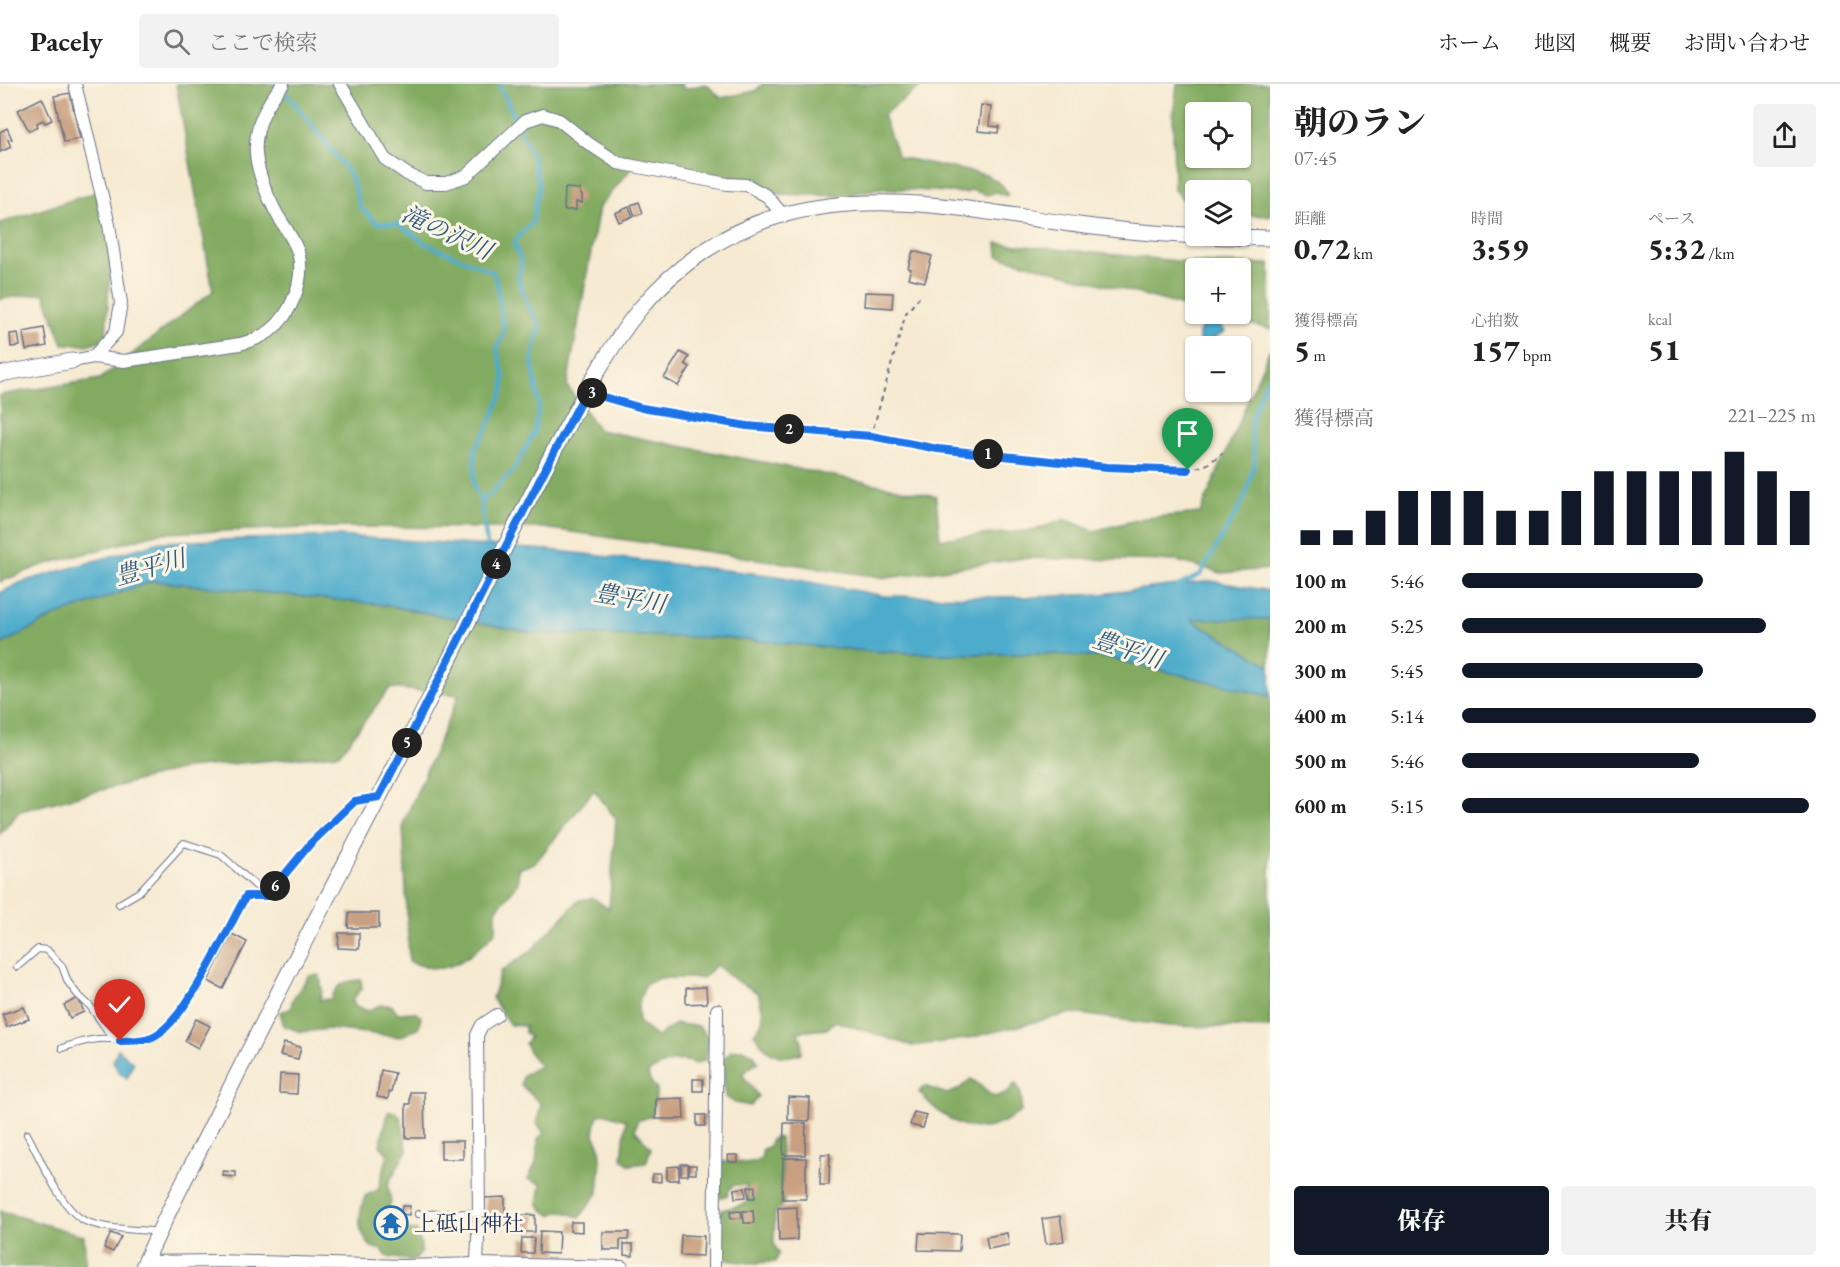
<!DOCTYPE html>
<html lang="ja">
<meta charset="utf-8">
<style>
body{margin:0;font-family:"EB Garamond","Noto Serif JP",serif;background:#f2f2f2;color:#222;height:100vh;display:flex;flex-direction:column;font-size:22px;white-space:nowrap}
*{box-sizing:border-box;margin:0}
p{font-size:20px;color:#767676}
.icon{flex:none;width:33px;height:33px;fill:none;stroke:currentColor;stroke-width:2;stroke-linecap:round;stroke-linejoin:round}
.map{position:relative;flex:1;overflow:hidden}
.sheet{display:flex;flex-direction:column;background:#fff;width:570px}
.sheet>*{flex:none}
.buttons{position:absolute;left:1185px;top:18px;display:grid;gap:12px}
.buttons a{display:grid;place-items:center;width:66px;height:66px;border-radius:6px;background:#fff;box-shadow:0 2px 4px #0004;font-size:30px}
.pin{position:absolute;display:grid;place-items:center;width:51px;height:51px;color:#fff;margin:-62px -26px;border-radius:50% 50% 50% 0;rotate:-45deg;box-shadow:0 0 6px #0007}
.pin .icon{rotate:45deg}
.km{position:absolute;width:30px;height:30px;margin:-15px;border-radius:50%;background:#222;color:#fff;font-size:16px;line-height:30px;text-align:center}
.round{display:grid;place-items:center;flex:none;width:63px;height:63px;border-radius:6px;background:#f2f2f2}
.overview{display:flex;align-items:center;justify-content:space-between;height:102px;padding:0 24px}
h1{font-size:33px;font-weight:800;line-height:45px}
.metrics{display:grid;grid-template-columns:repeat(3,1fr);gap:9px;height:102px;padding:6px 24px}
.metrics div{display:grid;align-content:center}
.metrics b{font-size:30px;font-weight:800}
.metrics small{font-size:16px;font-weight:400}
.metrics p{font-size:16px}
.chart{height:168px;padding:12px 24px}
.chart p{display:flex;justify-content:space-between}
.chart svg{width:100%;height:108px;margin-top:6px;stroke:#111827;stroke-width:6}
.cta{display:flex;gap:12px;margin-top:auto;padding:12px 24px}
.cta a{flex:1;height:69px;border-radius:6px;background:#111827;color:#fff;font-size:24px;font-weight:800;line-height:69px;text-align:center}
.cta a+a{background:#f2f2f2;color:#222}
ul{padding:0 24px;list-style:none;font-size:20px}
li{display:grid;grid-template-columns:96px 72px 1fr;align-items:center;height:45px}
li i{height:15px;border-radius:8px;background:#111827}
header{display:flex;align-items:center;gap:36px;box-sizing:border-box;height:84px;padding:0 30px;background:#fff;border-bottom:2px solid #e0e0e0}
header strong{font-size:28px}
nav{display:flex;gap:33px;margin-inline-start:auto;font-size:21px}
.search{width:420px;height:54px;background:#f2f2f2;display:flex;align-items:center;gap:15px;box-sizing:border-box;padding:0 21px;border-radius:6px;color:#767676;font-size:22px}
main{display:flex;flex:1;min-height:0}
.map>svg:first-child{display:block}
.forest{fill:#82aa60;stroke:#4e6c5f;stroke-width:1.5;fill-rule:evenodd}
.water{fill:#4daccc;stroke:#346e95;stroke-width:1.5}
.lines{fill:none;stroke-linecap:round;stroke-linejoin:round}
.stream{stroke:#4daccc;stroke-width:4}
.building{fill:#c89f80}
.service-casing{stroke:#687087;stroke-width:8}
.minor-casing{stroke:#687087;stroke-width:14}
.tertiary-casing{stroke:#687087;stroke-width:17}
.path{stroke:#687087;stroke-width:2;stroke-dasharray:4.5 4.5;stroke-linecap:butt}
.service{stroke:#fff;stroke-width:6}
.minor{stroke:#fff;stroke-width:12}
.tertiary{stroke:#fff;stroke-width:15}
.route-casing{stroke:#fff;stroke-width:12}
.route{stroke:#1a73e8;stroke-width:8}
.labels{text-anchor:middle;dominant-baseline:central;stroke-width:6;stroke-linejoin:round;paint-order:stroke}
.poi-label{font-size:22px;fill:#1b2f5e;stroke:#fcf5e5;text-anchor:start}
.water-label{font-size:24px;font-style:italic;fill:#2c5b84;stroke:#fcf5e5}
</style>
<header>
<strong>Pacely</strong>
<div class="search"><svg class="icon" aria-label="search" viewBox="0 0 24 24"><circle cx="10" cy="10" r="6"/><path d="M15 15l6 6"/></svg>ここで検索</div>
<nav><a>ホーム</a><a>地図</a><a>概要</a><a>お問い合わせ</a></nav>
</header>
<main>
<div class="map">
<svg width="1270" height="1183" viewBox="0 0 1270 1183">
<rect width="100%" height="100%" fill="#fcf5e5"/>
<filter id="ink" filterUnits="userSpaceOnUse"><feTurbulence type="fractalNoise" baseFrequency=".0167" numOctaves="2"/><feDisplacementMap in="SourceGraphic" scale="12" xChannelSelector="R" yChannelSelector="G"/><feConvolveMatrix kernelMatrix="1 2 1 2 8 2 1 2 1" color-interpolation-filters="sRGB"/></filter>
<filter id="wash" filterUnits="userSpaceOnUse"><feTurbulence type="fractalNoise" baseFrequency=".008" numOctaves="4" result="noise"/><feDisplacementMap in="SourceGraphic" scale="24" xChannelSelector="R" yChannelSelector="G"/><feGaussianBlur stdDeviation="1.35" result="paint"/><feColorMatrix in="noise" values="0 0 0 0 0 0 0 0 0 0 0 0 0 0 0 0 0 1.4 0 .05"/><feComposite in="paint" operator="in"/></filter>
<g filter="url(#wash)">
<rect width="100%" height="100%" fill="#f6ead2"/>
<!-- forest -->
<g class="forest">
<path d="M176 0H682L683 5 706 0 721 14 755 7 763 0H924L883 31 898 73 987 91 1001 100 1008 109 1006 112 996 108 987 111 971 106 966 109 879 104 843 112 778 110 749 95 637 78 599 123 567 302 599 346 936 412 940 455 1035 446 1065 435 1094 447 1144 434 1200 429 1270 265V485L1221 489 1177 477 1023 474 887 494 544 444 335 443 160 449 43 481 0 498V311L100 295 213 207Z"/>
<path d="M1177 0H1270V132L1241 131 1240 106H1196L1195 128 1174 106 1173 33ZM1196 28H1240V74H1196Z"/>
<path d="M97 108 111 164 106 255 87 261 63 260 44 209 0 215V139Z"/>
<path d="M997 159 1187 178 1270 180V245L1211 230H1240V184H1196L1195 225 998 172Z"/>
<path d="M153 497 385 521 531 549 725 554 868 567 942 570H1055L1109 574 1270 612V944L1169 942 1072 929 965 955 912 962 835 937 827 945 797 948 802 957 801 969C778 978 766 969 754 949 768 935 762 927 758 909L737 897 716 881 703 894H659L645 901 638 920 639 939 657 953 675 940 698 942 710 955 705 976 696 980C679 972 663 979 648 989L650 997 657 1006 652 1032 637 1037 635 1046 651 1064 646 1079 630 1081 622 1075 626 1036 603 1029 597 1033 594 1050 600 1063 601 1075 598 1109 580 1133 561 1127 551 1131 544 1127 538 1119 541 1100 528 1095 536 1079 538 1055 544 1049 537 1039 541 1020 521 1001 523 991 540 982 530 970 525 959 530 953 525 949V942L510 941 492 914 501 887 530 868 579 816 593 814 609 825 616 735 594 706 535 779 518 785V800L496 826V847C479 864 458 887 432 884 425 883 417 880 409 878L403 740 459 611 390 604 339 670 187 684 20 727 0 750V561L57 531Z"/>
<path d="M1188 534 1270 535V582H1269Z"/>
<path d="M320 891 322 907 320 916 331 915C338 899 344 897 361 896L362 904 353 915 354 921 368 927 380 921H391L398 929 415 928 421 932 419 943 400 953 330 945 301 948 284 942 280 928 291 925 292 916 309 892Z"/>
<path d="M742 965 754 970 758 978 742 990 758 1012 751 1022 735 1019 725 1012 723 975 732 966Z"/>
<path d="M971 995C981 1000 984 1008 995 1013L1009 1008 1015 999C1023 1007 1022 1017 1021 1028 1012 1033 1001 1041 991 1043 962 1049 937 1029 919 1008L925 1002 947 1010 959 1005Z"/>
<path d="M388 1028H396L401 1034 407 1066 388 1100 391 1119 383 1132 378 1133 381 1141 393 1150 408 1146 417 1147 421 1160V1169L414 1177 388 1173 380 1165 372 1164C356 1146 358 1133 365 1112L378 1106 388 1071 380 1061Z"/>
<path d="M776 1053 780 1054 784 1119 775 1129 774 1160 779 1170 775 1178 750 1179 726 1176 721 1172C720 1155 715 1142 722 1126L745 1120 747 1117 746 1101H734L729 1106 727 1112 720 1114 719 1078C733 1075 747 1083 761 1075L763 1065 770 1062 771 1056Z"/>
<path d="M0 1127 84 1152 86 1183H0Z"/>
</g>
<!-- water -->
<g class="water">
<path d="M1204 240H1218L1225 247 1203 261 1199 257V249Z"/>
<path d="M338 452 549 466 777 492 884 512 1029 513 1101 510 1211 497 1270 507V535H1190L1270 582V612L1109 574 1055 570H942L868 567 725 554 531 549 385 521 153 497 57 531 0 561V509L22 498 160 458Z"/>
<path d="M118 965 133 979 127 994 118 987 113 977Z"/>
</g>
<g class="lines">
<!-- stream -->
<g class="stream">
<path d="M288 11 346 85 353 99 360 123 377 139 398 140 426 160 493 188 497 200 504 247 497 265 504 292 503 308 488 343 475 365 474 403 481 419 488 467"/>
<path d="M481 419 513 387 534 349 539 321 532 277 540 241 527 220 518 194 521 182 520 173 514 161 516 155 532 139 539 101 532 72 499 0"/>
<path d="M1177 502 1200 491 1245 414 1255 377 1251 345 1253 330 1266 297 1270 292"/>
</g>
</g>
<g id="blocks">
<!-- building -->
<g class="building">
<path d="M70 9 80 55 64 58 54 12Z"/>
<path d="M42 14 52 36 45 39 43 36 37 39 38 43 29 47 18 26Z"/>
<path d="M981 21 991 22 989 42 999 43 998 49 978 47Z"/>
<path d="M7 44 12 55 8 56 11 63 0 68V48Z"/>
<path d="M565 104 580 105V110L582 111V119L576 118V126H564Z"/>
<path d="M639 118 643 129 635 132 631 121Z"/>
<path d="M629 123 633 132 619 138 615 129Z"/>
<path d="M913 167 932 172 925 198 908 194 911 185 908 184Z"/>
<path d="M865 208 893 209 892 224 864 222Z"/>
<path d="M44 244 47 262 26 266 23 248Z"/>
<path d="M18 249 20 262 11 263 10 250Z"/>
<path d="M680 268 689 273 685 280 690 283 678 302 664 294Z"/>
<path d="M349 829H379V844H348Z"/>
<path d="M339 849H359V865L338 864Z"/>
<path d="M232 850 247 858 223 905 208 897Z"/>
<path d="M706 903 707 919 686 920V904Z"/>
<path d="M78 914 84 928 70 934 64 921Z"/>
<path d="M24 923 29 935 7 943 2 930Z"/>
<path d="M196 935 210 942 198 964 185 957Z"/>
<path d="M284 959 301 963 298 975 280 971Z"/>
<path d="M381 986 395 989 391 1008H389L388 1015 377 1013Z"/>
<path d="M280 990 298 991 297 1010 279 1009Z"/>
<rect x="693" y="995" width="10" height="12"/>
<path d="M410 1008H424L425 1054H406V1020H410Z"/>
<path d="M788 1013 810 1014 809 1037 788 1036Z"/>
<path d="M683 1014 684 1035H656V1015Z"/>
<path d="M914 1028 927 1031 923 1044 910 1041Z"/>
<path d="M697 1031H706L705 1042H697Z"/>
<path d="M784 1039H806L805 1071H783Z"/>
<rect x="441" y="1057" width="22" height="18"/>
<path d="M821 1070H830L829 1101H820Z"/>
<path d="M728 1071H738V1078H729Z"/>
<path d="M783 1074H806V1115H782Z"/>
<rect x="681" y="1080" width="7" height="11"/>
<rect x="689" y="1081" width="7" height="9"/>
<path d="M679 1082V1096H667V1083Z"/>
<path d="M223 1087 236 1088V1093L223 1092Z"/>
<path d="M653 1090H661V1098L652 1097Z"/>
<path d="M755 1102V1114H749L748 1103Z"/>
<path d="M745 1104 746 1113 735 1114 734 1105Z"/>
<path d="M505 1113V1131H501L502 1140H485V1114Z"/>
<path d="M402 1122H410L409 1131 401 1130Z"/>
<path d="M797 1123V1156L779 1157 778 1124Z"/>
<path d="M390 1126H399V1143H389Z"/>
<path d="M741 1127 742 1134 731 1135 730 1128Z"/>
<path d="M743 1127H753L754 1139H744Z"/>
<rect x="518" y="1131" width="17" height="17"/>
<path d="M1060 1132 1064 1157 1046 1160 1042 1135Z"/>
<path d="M571 1138H582V1148L570 1147Z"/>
<path d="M540 1147 559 1148 558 1170 539 1169Z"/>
<path d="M603 1148H629L628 1156H620V1166H603Z"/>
<path d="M111 1149 121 1153 113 1168 104 1164Z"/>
<path d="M919 1149 960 1150 959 1167 918 1166Z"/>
<path d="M1007 1149 1009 1161 988 1165 986 1153Z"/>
<path d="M681 1151 704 1152 703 1172 680 1171Z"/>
<path d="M522 1154H534L533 1169H521Z"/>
<path d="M624 1160H633V1172L624 1171Z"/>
</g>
</g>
</g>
<g filter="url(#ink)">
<use href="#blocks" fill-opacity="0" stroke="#687087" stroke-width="1.5"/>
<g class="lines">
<!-- service casing -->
<g class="service-casing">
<g id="service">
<path d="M119 820 139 808 184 759 221 771 266 811"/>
<path d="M17 883 38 865 47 866 62 882 68 898 77 910 90 922 109 949 122 955"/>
<path d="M62 964C74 960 86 956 98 955 116 953 134 961 153 953 187 938 227 846 246 812H267L310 760 355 717 378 713"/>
<path d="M27 1050C40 1073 61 1126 85 1137 107 1146 136 1145 159 1148"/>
<path d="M418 1130 479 1129"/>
</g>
</g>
<!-- minor casing -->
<g class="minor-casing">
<g id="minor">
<path d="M340 0 385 75 407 90 426 99H446L466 92 525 37 543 31 559 36 588 59 618 79 727 100 747 101 767 112 782 130"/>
<path d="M93 273 124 277 240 260C251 257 260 254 270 247 291 231 306 195 298 168 294 156 285 143 278 132 251 82 244 46 283 0"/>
<path d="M72 277 93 273 116 248 121 219 109 141 75 0"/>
<path d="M144 1178 215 1177 404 1182 477 1180 622 1183"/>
<path d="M477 1180 479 1129 477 951 482 941 497 931"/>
<path d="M714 1183 717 926"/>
</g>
</g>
<!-- tertiary casing -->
<g class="tertiary-casing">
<g id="tertiary">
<path d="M0 290 72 277"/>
<path d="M143 1183C165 1132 191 1083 216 1033 284 894 357 758 427 620 471 534 512 446 557 361 582 315 606 267 639 226 675 182 727 146 782 131 880 104 980 128 1078 141 1142 150 1206 153 1270 154"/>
</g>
</g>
<!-- path -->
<g class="path">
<path d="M600 312 642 324 747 342 871 352 938 365 1107 383 1188 386 1206 381 1223 369"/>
<path d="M871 352 906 229 922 210"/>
</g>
<!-- service -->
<use href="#service" class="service"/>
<!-- minor -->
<use href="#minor" class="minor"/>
<!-- tertiary -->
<use href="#tertiary" class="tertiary"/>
</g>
</g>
<g class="lines" filter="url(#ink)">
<!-- route casing -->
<g class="route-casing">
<path id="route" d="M120 957C130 957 142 957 152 953 186 939 227 845 246 812H267L310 760 355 717 379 713C449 578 514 441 586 308L642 324 747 342 871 352 938 365 1107 383 1188 386"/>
</g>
<!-- route -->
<use href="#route" class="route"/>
</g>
<!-- icons -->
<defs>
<g id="temple-ring" transform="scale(1.725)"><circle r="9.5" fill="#fcf5e5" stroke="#1f6fb2" stroke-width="1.5"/><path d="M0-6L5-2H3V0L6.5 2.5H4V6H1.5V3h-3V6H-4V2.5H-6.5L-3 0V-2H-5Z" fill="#1f6fb2"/></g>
</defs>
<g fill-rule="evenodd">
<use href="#temple-ring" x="391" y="1139"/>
</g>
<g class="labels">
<!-- poi labels -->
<g class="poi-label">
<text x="414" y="1139">上砥山神社</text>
</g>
<!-- water labels -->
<g class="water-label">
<text transform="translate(447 148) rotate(25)">滝の沢川</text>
<text transform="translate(150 483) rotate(-16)">豊平川</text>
<text transform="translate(630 514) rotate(10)">豊平川</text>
<text transform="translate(1128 565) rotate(18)">豊平川</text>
</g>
</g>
</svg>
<div class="buttons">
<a><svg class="icon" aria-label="locate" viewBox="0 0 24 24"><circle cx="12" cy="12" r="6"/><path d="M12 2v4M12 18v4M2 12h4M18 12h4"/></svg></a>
<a><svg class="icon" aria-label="layers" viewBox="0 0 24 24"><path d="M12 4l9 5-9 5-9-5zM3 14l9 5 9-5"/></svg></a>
<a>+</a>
<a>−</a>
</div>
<div class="pin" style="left:1188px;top:386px;background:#1e9e55"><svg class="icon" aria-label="arrive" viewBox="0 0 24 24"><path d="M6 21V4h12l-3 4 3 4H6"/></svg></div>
<div class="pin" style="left:120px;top:957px;background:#d93025"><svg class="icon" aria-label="check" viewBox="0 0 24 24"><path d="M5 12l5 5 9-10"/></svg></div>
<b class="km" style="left:988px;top:370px">1</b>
<b class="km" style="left:789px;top:345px">2</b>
<b class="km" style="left:592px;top:309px">3</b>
<b class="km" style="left:496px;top:480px">4</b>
<b class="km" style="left:407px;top:659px">5</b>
<b class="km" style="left:275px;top:802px">6</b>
</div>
<section class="sheet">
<div class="overview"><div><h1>朝のラン</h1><p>07:45</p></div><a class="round"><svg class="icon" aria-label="share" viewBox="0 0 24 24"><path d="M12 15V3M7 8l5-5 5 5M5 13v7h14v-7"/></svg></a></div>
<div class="metrics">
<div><p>距離</p><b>0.72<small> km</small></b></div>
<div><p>時間</p><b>3:59</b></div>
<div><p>ペース</p><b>5:32<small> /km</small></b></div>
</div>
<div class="metrics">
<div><p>獲得標高</p><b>5<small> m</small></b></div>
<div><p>心拍数</p><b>157<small> bpm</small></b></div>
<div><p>kcal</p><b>51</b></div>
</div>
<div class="chart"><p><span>獲得標高</span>221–225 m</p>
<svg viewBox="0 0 160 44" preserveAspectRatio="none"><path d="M5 44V38M15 44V38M25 44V30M35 44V22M45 44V22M55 44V22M65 44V30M75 44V30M85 44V22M95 44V14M105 44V14M115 44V14M125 44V14M135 44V6M145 44V14M155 44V22"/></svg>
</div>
<ul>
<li><b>100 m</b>5:46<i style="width:68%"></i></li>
<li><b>200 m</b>5:25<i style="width:86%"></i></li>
<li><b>300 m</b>5:45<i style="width:68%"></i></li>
<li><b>400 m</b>5:14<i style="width:100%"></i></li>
<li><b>500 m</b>5:46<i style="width:67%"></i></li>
<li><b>600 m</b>5:15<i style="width:98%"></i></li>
</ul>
<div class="cta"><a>保存</a><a>共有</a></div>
</section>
</main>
